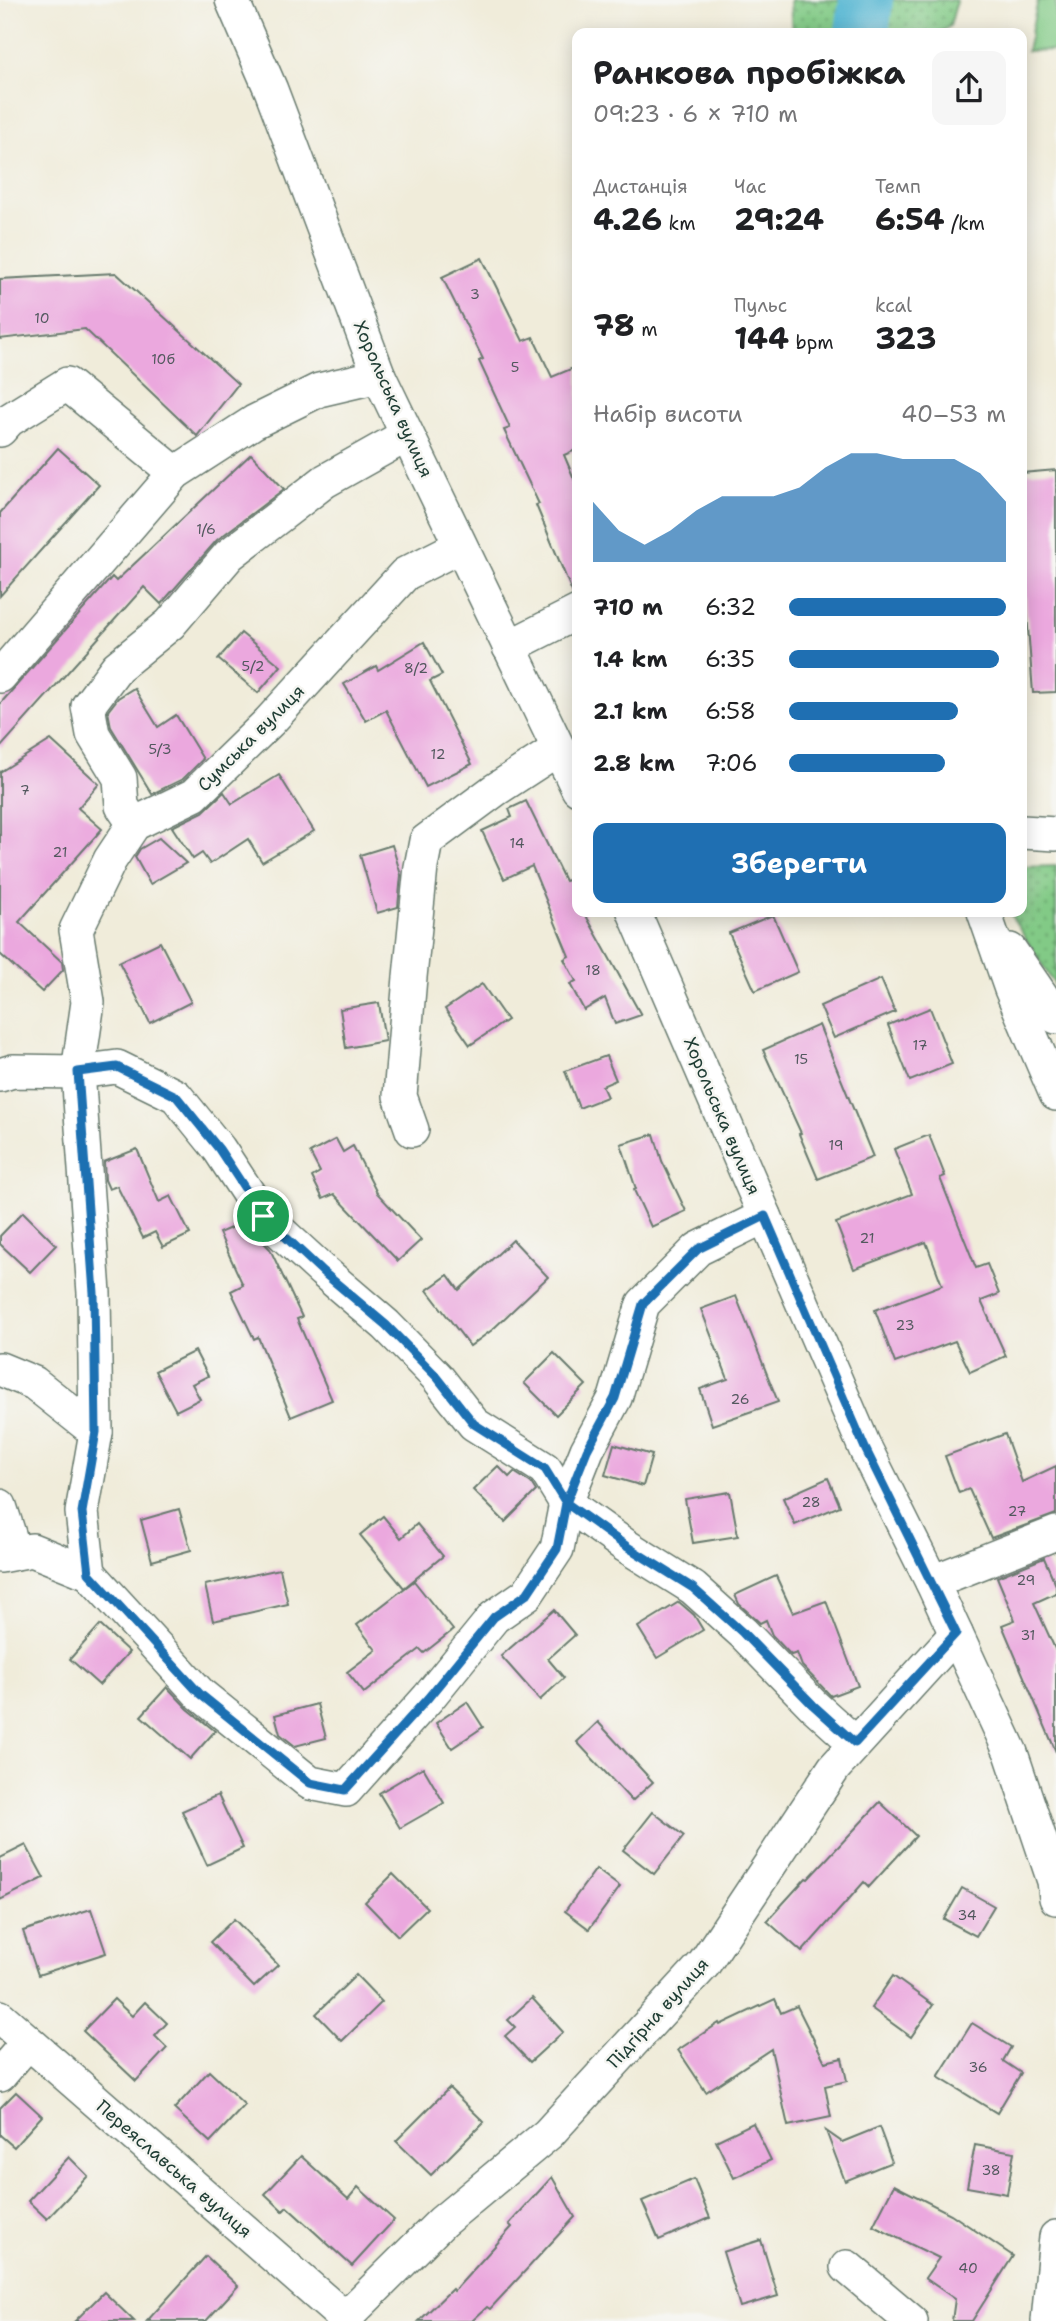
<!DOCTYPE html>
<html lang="uk">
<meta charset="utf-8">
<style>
body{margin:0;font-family:"Shantell Sans",sans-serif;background:#f6f6f6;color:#202124;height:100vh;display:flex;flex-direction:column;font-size:26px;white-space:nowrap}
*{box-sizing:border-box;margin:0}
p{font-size:23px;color:#757577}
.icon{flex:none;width:38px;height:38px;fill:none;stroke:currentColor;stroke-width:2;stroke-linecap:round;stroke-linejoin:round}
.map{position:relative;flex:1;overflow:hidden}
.drawer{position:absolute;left:572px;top:28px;width:455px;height:889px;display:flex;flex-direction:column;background:#fff;border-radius:14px;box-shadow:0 4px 18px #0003}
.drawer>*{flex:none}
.pin{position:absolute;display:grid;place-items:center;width:60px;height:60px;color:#fff;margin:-30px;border:4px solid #fff;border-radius:50%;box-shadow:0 2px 7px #0007}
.round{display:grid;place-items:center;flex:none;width:74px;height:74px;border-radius:14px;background:#f6f6f6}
.headline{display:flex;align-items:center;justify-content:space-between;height:119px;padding:0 21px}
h1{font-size:32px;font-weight:700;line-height:52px}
.metrics{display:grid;grid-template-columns:repeat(3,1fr);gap:10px;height:119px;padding:7px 21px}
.metrics div{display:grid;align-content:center}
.metrics b{font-size:30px;font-weight:700}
.metrics small{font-size:19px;font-weight:400}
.metrics p{font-size:19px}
.chart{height:196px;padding:14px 21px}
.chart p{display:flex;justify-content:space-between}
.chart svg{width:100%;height:126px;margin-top:7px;fill:#1f6fb2;opacity:.7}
.primary-button{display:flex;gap:14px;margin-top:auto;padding:14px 21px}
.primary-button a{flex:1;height:80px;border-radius:14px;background:#1f6fb2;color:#fff;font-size:28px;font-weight:700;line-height:80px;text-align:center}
ul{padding:0 21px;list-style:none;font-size:23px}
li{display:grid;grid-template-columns:112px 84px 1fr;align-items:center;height:52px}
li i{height:18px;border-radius:9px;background:#1f6fb2}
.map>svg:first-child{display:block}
.grass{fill:url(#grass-dots);stroke:#50845d;stroke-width:2}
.pitch{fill:#82ca86;stroke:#50845d;stroke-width:2}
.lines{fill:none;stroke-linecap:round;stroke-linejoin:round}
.river{stroke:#53b5d2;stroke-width:54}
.building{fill:#eba8de}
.minor-casing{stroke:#687a6e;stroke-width:36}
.minor{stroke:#fff;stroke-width:33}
.route-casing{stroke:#fff;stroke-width:14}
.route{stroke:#1f6fb2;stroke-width:9}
.labels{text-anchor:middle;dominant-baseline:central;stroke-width:5;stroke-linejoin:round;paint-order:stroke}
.number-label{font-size:14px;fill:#52585e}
.street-label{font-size:18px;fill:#1f3d34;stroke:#f6f6f2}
</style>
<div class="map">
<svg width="1056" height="2321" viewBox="0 0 1056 2321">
<defs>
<pattern id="grass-dots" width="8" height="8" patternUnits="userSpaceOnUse" patternTransform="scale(1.75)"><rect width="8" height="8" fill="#82ca86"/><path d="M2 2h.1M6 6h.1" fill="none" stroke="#6aa56e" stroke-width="1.8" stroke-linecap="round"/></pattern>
</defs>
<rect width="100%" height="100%" fill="#f6f6f2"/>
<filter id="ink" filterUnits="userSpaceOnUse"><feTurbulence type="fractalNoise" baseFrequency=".0143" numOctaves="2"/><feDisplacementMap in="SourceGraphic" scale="14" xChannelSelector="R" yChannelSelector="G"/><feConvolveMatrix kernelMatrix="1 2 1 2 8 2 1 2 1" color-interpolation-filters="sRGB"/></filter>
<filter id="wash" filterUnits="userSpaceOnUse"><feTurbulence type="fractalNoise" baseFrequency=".00686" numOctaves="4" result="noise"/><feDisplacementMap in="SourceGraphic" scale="28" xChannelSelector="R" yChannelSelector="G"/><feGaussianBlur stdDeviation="1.57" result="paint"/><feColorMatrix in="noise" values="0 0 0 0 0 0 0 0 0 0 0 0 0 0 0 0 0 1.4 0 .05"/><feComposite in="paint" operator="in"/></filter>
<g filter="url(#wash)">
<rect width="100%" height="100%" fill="#f0ecda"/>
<!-- grass -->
<g class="grass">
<path d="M790 0H957L950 26 939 33H792Z"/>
<path d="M1056 866V987L1009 912H1022V867Z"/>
</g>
<!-- pitch -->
<path class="pitch" d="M1038 0H1056V50L1027 51Z"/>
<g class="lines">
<!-- river -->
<path class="river" d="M862 33 866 0"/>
</g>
<g id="blocks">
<!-- building -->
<g class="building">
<path d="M482 258 523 341 533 337 552 377 578 366V449L564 455 578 488V593L573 594 536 505 539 504 504 430 510 428 479 361 483 359 442 277Z"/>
<path d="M116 273 238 384 197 436 85 329 0 339V279Z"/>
<path d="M58 448 99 485 0 596V513Z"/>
<path d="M251 454 284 489 217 540 161 604 144 587 0 748V704L112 577 116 581Z"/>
<path d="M1056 470V692L1033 693 1022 548V473Z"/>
<path d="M241 633 281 666 258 693 218 659Z"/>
<path d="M424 642 442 675 430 681 472 764 426 787 386 710 366 721 344 684 376 666 378 670Z"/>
<path d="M134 688 158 727 176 715 203 759 183 779 152 794 111 727 108 711 118 698Z"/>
<path d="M51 740 99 784 78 808 102 829 19 922 62 962 63 970 42 992 0 954V772Z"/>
<path d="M279 775 314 831 262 862 248 839 210 864 202 853 193 859 172 827 203 812 224 792 232 804Z"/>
<path d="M526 801 565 881 571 879 578 895V912H584L641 1015 615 1024 605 998 584 1010 570 984 576 981 564 959 569 956 532 866 504 879 482 831 512 817 509 809Z"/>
<path d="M159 838 186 863 150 884 135 857 140 849Z"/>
<path d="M392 845 401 875 398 907 377 913 360 855Z"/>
<path d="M773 915 798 972 755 991 729 933Z"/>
<path d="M160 942 191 1002 150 1023 119 962Z"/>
<path d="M881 979 895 1012 834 1038 820 1006Z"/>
<path d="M482 984 507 1020 470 1045 445 1009Z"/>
<path d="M379 1003 385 1041 346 1048 340 1009Z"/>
<path d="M930 1008 952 1064 910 1081 888 1025Z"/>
<path d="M819 1025 873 1157 818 1179 799 1134 801 1133 763 1050Z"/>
<path d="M606 1056 616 1080 602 1086 607 1097 579 1108 565 1071Z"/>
<path d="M654 1134 662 1161 686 1211 651 1227 634 1190 636 1189 621 1144Z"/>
<path d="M929 1135 945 1176 940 1178 976 1268 987 1264 999 1294 981 1301 1006 1356 970 1372 955 1341 895 1363 875 1310 942 1285 926 1242 854 1269 836 1223 912 1194 894 1149Z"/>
<path d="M336 1139 343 1152 353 1146 377 1193 421 1240 398 1261 334 1194 323 1199 312 1177 320 1172 310 1153Z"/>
<path d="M137 1149 159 1202 171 1196 190 1234 163 1247 155 1232 143 1238 117 1186 109 1189 105 1180 104 1162Z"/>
<path d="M23 1212 56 1245 30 1272 0 1244V1236Z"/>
<path d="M244 1222 270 1249 302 1317 297 1319 332 1400 291 1417 258 1337 254 1339 231 1291 243 1285 219 1233Z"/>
<path d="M513 1240 548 1277 492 1330 470 1346 427 1290 448 1275 459 1290Z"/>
<path d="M736 1296 778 1402 712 1425 700 1389 728 1379 701 1309Z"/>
<path d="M195 1351 208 1376 192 1384 200 1399 176 1411 155 1371Z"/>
<path d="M554 1353 586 1385 556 1415 524 1383Z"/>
<path d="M1005 1434 1022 1482 1056 1466V1514L991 1538 969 1489 959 1493 945 1456Z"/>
<path d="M614 1444 652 1455 643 1486 605 1475Z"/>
<path d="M498 1466 509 1477 514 1472 531 1483 536 1491 505 1522 473 1490Z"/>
<path d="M828 1478 840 1506 795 1525 783 1498Z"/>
<path d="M730 1492 738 1536 693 1543 685 1499Z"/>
<path d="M179 1509 191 1550 152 1561 141 1520Z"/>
<path d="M383 1516 401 1538 417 1524 443 1556 404 1588 360 1535Z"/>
<path d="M1044 1558 1056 1585V1593L1034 1603 1056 1651V1752L1002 1625 1015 1620 997 1577Z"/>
<path d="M280 1569 288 1604 213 1621 205 1585Z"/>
<path d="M776 1576 793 1613 826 1601 858 1686 831 1696 802 1666 797 1653 791 1655 772 1635 766 1620 760 1623 739 1604 735 1595Z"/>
<path d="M414 1581 453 1630 424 1653 420 1649 364 1693 347 1672 376 1650 357 1625Z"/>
<path d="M679 1602 694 1615 703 1630 657 1658 638 1627Z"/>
<path d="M554 1610 575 1635 548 1659 564 1678 540 1700 501 1656Z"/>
<path d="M100 1625 129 1652 99 1685 70 1659Z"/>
<path d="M167 1687 188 1709 215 1731 190 1759 141 1716Z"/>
<path d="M467 1702 483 1727 452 1748 436 1723Z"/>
<path d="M317 1704 326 1738 295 1746 280 1734 275 1715Z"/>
<path d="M598 1722 653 1782 632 1801 577 1742Z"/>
<path d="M423 1767 444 1803 400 1828 379 1793Z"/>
<path d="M218 1795 243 1848 207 1865 182 1811Z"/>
<path d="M880 1802 916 1836 869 1887 864 1882 802 1952 767 1921 806 1878 808 1879Z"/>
<path d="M653 1812 684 1836 654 1874 623 1850Z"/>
<path d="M26 1845 44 1878 0 1900V1858Z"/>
<path d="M596 1869 620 1887 589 1929 565 1911Z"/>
<path d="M393 1874 427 1908 398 1936 365 1902Z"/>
<path d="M962 1888 994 1906 976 1936 944 1919Z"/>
<path d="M91 1909 106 1953 38 1975 23 1931Z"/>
<path d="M234 1919 278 1965 254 1987 210 1942Z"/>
<path d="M356 1975 382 2002 342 2041 316 2014Z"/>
<path d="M893 1976 933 2005 911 2037 871 2008Z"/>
<path d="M532 1998 563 2032 530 2062 505 2036 515 2027 508 2020Z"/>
<path d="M114 1999 132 2016 145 2002 167 2023 155 2036 167 2048 136 2081 83 2031Z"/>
<path d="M775 1999 781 2013 797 2006 825 2062 842 2058 847 2081 825 2086 831 2117 788 2126 771 2049 706 2092 678 2050 719 2023 720 2025Z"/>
<path d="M972 2023 1011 2047 1003 2061 1021 2073 997 2113 938 2077Z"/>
<path d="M209 2071 245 2105 210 2142 174 2109Z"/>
<path d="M449 2088 484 2122 431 2175 396 2141Z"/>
<path d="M16 2092 42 2116 14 2147 0 2135V2108Z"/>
<path d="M753 2123 771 2160 734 2178 716 2141Z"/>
<path d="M879 2127 892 2162 845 2181 826 2131 842 2142Z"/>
<path d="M975 2145 1014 2152 1007 2194 967 2187Z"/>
<path d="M301 2156 348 2199 358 2187 394 2220 352 2266 287 2207 283 2211 265 2194Z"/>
<path d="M69 2157 88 2176 47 2219 28 2201Z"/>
<path d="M552 2177 575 2217 490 2309 487 2307 472 2321H419L452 2289 454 2291 512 2227 509 2224Z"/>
<path d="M694 2179 710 2218 659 2240 642 2201Z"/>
<path d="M894 2185 951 2214 1013 2256 972 2321H952L955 2299 925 2278 939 2258 873 2226Z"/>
<path d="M761 2240 778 2296 740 2307 723 2252Z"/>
<path d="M206 2256 238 2286 206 2321H147Z"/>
<path d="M104 2292 134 2321H75Z"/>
</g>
</g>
</g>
<g filter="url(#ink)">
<use href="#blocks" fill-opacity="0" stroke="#687a6e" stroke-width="2"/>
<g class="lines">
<!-- minor casing -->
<g class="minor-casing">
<g id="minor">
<path d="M232 0 271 90 379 376 578 789"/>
<path d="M0 430 9 420 67 384 175 473"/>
<path d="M509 647 578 612"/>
<path d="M0 676 175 473 254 422 319 390 379 376"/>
<path d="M134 824 122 806 120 778 93 734 88 706 117 667 170 624 229 555 325 481 407 435"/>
<path d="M1022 832 1056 834"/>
<path d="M634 912 865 1448 932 1582 1011 1753 1054 1881 1056 1898"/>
<path d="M984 912 1011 989 1056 1094"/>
<path d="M1010 950 1056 1017"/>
<path d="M0 1075 13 1071 78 1072 117 1067 176 1096 219 1149 263 1216 323 1271 386 1325 437 1377 474 1424 545 1469 566 1503 626 1546 693 1588 743 1633 813 1705 855 1743"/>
<path d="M412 1130 400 1096 410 977 421 867 426 841 495 790 558 749"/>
<path d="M0 1369 34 1383 96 1432"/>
<path d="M0 1506 15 1553"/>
<path d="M0 1556 32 1550 89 1573 200 1694 310 1783 346 1790 428 1698 494 1617 527 1594 557 1549 566 1503 587 1450 615 1398 643 1304 698 1249 765 1216"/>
<path d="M89 1573 82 1512 96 1432 94 1293 78 1072 88 1002 76 930 110 860 134 824 194 795 269 722 405 574 460 546"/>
<path d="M932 1582 1056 1533"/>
<path d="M0 2017 348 2321"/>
<path d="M0 2075 28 2042"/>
<path d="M847 2267 911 2321"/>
<path d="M342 2321 442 2222 548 2134 704 1964 834 1768 956 1634"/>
<path d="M1048 2321 1056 2237"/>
</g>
</g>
<!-- minor -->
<use href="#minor" class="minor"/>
</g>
</g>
<g class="lines" filter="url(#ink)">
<!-- route casing -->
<g class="route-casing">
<path id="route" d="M263 1216 219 1149 176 1096 117 1067 78 1072 94 1293 96 1432 82 1512 89 1573 200 1694 310 1783 345 1790 428 1698 494 1617 527 1594 557 1549 566 1503 626 1546 693 1588 743 1633 813 1705 855 1743 956 1633 865 1448 765 1216 698 1249 643 1304 615 1398 587 1450 566 1503 545 1469 474 1424 437 1377 386 1325 323 1272 263 1216"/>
</g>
<!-- route -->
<use href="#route" class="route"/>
</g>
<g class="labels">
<!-- number labels -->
<g class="number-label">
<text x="475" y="294">3</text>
<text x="42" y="318">10</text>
<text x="163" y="359">10б</text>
<text x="515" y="367">5</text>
<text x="206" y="529">1/6</text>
<text x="253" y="666">5/2</text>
<text x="416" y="668">8/2</text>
<text x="160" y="749">5/3</text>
<text x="438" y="754">12</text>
<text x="25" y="790">7</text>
<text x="517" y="843">14</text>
<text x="60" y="852">21</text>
<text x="593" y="970">18</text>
<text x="920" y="1045">17</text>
<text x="801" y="1059">15</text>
<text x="836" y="1145">19</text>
<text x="867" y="1238">21</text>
<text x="905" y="1325">23</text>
<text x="740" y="1399">26</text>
<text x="811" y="1502">28</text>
<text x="1017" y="1511">27</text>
<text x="1026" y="1580">29</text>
<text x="1028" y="1635">31</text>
<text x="967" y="1915">34</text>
<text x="978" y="2067">36</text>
<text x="991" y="2170">38</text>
<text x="968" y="2268">40</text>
</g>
<!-- street labels -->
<g class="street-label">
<text transform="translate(393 399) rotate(66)">Хорольська вулиця</text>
<text transform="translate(251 738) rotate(-45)">Сумська вулиця</text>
<text transform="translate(722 1116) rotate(67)">Хорольська вулиця</text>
<text transform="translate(658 2013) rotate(-48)">Підгірна вулиця</text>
<text transform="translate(174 2169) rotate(41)">Переяславська вулиця</text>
</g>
</g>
</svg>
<div class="pin" style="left:263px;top:1216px;background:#1e9e55"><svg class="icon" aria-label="arrive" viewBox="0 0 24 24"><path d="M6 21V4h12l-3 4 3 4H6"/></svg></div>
<section class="drawer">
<div class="headline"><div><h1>Ранкова пробіжка</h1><p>09:23 · 6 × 710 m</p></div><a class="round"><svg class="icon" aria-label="share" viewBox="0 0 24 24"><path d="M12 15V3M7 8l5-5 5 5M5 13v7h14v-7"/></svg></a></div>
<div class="metrics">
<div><p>Дистанція</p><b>4.26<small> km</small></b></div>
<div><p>Час</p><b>29:24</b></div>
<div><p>Темп</p><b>6:54<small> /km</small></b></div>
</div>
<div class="metrics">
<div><b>78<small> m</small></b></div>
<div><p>Пульс</p><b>144<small> bpm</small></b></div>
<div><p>kcal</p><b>323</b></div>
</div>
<div class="chart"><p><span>Набір висоти</span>40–53 m</p>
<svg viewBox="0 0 160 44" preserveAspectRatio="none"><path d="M0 44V23L10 33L20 38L30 33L40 26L50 21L60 21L70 21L80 18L90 11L100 6L110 6L120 8L130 8L140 8L150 13L160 23V44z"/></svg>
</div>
<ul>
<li><b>710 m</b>6:32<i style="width:100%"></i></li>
<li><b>1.4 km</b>6:35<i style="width:97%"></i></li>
<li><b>2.1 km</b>6:58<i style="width:78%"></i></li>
<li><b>2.8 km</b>7:06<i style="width:72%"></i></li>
</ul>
<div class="primary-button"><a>Зберегти</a></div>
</section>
</div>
